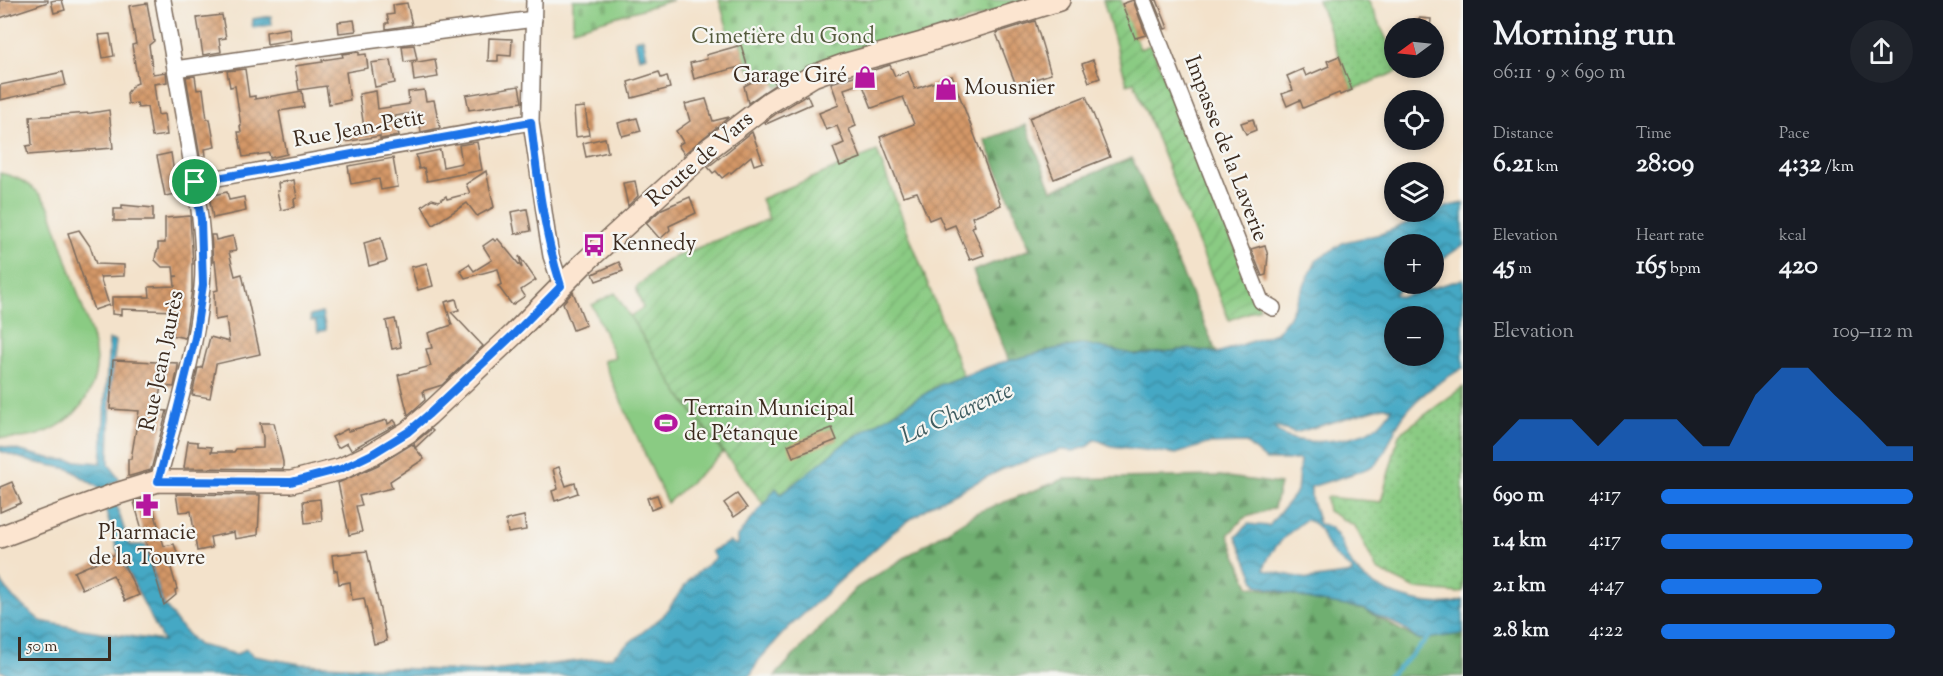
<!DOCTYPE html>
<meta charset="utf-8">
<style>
body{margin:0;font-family:"Sorts Mill Goudy",serif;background:#20242c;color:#f1f3f6;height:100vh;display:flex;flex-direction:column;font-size:22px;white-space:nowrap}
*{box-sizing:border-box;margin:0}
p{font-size:20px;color:#9ea1a6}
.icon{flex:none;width:33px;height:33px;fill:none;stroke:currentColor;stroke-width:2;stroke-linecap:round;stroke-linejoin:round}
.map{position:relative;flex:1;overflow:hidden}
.drawer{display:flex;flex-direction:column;background:#171b24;width:480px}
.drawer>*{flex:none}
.needle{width:39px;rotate:255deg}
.controls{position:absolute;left:1384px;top:18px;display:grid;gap:12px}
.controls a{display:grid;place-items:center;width:60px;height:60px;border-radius:50%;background:#171b24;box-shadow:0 3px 9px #0003;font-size:30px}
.scale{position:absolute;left:18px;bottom:15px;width:93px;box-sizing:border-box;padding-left:6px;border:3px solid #3b2a1e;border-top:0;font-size:16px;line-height:21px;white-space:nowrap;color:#3b2a1e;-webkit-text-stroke:4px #f6f6f2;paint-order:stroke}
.pin{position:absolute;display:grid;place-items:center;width:51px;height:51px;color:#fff;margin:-26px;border:3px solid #fff;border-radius:50%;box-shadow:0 2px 6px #0007}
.round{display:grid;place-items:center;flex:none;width:63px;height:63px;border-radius:32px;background:#20242c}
.overview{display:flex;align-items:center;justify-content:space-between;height:102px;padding:0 30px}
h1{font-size:33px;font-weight:700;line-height:45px}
.metrics{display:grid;grid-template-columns:repeat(3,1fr);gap:9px;height:102px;padding:6px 30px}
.metrics div{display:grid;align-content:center}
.metrics b{font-size:26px;font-weight:700}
.metrics small{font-size:16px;font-weight:400}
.metrics p{font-size:16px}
.chart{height:168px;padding:12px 30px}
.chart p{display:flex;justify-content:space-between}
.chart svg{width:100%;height:108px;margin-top:6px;fill:#1a73e8;opacity:.7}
ul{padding:0 30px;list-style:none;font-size:20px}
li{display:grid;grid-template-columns:96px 72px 1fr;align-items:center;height:45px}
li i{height:15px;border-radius:8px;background:#1a73e8}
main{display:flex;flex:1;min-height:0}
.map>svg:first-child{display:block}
.grass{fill:url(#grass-dots);stroke:#627a50;stroke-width:1.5}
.forest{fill:url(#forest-firs);stroke:#556c48;stroke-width:1.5}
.cemetery{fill:url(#cemetery-stones);stroke:#627a50;stroke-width:1.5}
.garden{fill:url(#garden-furrows);stroke:#627a50;stroke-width:1.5}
.pitch{fill:#8acb83;stroke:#627a50;stroke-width:1.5}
.water{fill:url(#water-waves);stroke:#406971;stroke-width:1.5;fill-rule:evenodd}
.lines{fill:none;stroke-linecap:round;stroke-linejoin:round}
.stream{stroke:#44a8c4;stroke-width:4}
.building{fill:url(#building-cross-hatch)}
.minor-casing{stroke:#7b6a5b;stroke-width:18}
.secondary-casing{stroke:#7b6a5b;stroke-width:24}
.minor{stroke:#fff;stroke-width:15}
.secondary{stroke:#fce5d0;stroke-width:21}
.route-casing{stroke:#fff;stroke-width:12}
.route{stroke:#1a73e8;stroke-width:8}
.labels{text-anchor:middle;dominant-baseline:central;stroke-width:4.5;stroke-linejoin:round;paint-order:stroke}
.park-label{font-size:22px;fill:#535a3c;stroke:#f6f6f2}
.poi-label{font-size:22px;fill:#3b2a1e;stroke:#f6f6f2;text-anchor:start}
.street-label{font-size:22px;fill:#3b2a1e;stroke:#f6f6f2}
.water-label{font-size:24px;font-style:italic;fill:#3f5c60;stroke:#f6f6f2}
</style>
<main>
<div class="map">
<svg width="1463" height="676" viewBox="0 0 1463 676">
<defs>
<pattern id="grass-dots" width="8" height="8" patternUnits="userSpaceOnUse" patternTransform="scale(1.5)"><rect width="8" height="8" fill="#8acb83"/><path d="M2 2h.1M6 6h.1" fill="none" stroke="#78ae71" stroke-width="1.8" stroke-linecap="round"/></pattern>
<pattern id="forest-firs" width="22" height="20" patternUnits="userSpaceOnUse" patternTransform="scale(1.5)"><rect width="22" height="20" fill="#6faf71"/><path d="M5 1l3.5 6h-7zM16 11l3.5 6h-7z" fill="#5c8f5c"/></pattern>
<pattern id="cemetery-stones" width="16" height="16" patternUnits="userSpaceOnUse" patternTransform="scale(1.5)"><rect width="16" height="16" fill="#8acb83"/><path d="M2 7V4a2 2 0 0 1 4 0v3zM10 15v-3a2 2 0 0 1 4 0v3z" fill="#78ae71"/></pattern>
<pattern id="garden-furrows" width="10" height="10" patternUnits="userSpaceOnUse" patternTransform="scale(1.5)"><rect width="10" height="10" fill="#8acb83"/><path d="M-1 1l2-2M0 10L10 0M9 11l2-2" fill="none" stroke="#78ae71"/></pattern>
<pattern id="water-waves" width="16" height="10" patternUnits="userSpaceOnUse" patternTransform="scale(1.5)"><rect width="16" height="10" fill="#44a8c4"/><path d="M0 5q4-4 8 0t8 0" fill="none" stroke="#3a899f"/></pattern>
<pattern id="building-cross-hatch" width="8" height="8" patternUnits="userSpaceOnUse" patternTransform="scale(1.5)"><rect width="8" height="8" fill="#d49868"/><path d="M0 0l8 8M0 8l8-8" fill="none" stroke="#ad7c55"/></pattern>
</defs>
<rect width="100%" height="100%" fill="#f6f6f2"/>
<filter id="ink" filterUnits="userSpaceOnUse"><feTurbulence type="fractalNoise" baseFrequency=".0167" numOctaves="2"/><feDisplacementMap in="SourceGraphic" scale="12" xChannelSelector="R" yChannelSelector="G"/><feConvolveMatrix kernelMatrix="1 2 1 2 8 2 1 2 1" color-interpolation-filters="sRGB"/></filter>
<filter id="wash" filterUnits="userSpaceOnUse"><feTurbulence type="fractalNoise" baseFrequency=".008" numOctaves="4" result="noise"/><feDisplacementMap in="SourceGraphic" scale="24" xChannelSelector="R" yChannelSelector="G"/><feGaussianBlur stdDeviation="1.35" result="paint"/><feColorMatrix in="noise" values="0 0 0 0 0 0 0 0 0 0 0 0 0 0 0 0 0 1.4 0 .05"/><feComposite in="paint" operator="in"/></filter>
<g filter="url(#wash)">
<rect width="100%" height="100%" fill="#f3e2cb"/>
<!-- grass -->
<g class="grass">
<path d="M1318 0H1368L1395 57V68H1400L1401 70 1352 90Z"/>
<path d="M1463 387V591L1459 593 1416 589 1377 570 1355 526 1328 511 1326 497 1381 502 1399 434Z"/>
</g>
<!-- forest -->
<g class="forest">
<path d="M1026 125 1052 190 1132 158 1217 353 1191 349 1137 355 1083 345 1055 349 1009 361 973 271 1030 249 985 140Z"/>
<path d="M1220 476 1280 484 1274 508 1244 518 1228 535 1249 586 1363 609 1418 640 1463 631V676H775L856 588 976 513 1064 479Z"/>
</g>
<!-- cemetery -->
<g class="cemetery">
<path d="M573 0H673L573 29Z"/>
<path d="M719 0H1028L777 87 769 73 759 78 747 67 739 38 731 40Z"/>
</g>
<!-- garden -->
<g class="garden">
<path d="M1103 0H1121L1140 49 1151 45 1260 308 1229 320 1134 82 1127 84Z"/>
<path d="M877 151 963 376 941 384 846 442 781 495 776 489 764 505 679 394 629 317 643 308 636 288 665 261 769 219 761 199Z"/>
</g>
<!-- pitch -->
<g class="pitch">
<path d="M0 173C22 177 40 190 50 209L92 336C94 346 97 358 96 368 91 415 44 445 0 437Z"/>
<path d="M615 293 679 394 723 453 667 503 603 361 615 357 592 305Z"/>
</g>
<!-- water -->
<g class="water">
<path d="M271 16 272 25 254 28 252 25 253 19Z"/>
<path d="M643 38 647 56 639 58 635 40Z"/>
<path d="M1463 203V245L1434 265V244H1395V284H1407L1394 294 1401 297 1463 279V368C1438 383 1411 399 1397 426 1390 438 1387 453 1377 463 1367 472 1327 481 1311 487V498L1319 524C1341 524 1343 555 1355 569 1376 594 1432 611 1463 600V634L1418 640 1400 626 1363 609 1315 601 1257 585 1236 537 1248 524 1269 526 1297 491 1300 460H1266L1246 443 1207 444 1176 454 1111 446 1095 439 1089 446 1074 451 1061 450 1003 469 933 504 898 528 785 631 759 660 750 676H13L0 671V580L13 598 41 621 81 629 163 641 118 553 99 488 70 469 32 462 0 451V446L53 459 101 463 109 340 116 341 111 386 109 464 120 480 110 484 129 545H146L163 603 179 625 198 645 237 654 246 649 254 656 301 664 484 672 611 657 663 616 690 579 715 558 711 551 729 542 737 545V537L776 488 781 494 846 442 941 384 999 363 1055 349 1085 344 1137 355 1191 349 1217 353 1276 333 1288 318 1316 261 1344 242 1381 234 1449 206ZM1395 316H1434V356H1395ZM1384 407 1392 408C1388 414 1384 421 1377 426 1357 441 1289 451 1274 427L1295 433ZM1305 520C1323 524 1319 534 1328 547 1333 556 1344 563 1352 570V573L1308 579 1264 570C1268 550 1289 532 1305 520Z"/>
<path d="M322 313 326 330 318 332 315 321H311L310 316Z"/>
</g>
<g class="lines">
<!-- stream -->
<path class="stream" d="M1388 676 1403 664 1430 636"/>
</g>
<g id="blocks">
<!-- building -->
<g class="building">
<path d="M0 0H48V2L0 18Z"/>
<path d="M56 0H62L65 10 54 13 51 1Z"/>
<path d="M1133 0 1146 35 1135 38 1122 4Z"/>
<path d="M1153 0H1157L1168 28 1165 29Z"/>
<path d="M147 3 154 41 149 45 153 74 166 72 167 82 154 84 158 115 164 114 167 135 152 137 147 107 138 108 137 103 128 104 127 93 133 85 138 83 132 45 136 44 129 6Z"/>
<path d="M407 3 412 25 386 29V23H389L387 15 394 14 393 5Z"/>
<path d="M222 15 226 38 219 39 221 52 203 55 197 18Z"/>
<path d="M1419 18 1431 19 1430 28H1418Z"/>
<path d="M354 20 356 31 339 33 338 22Z"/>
<path d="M1035 21 1051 74 1016 85 996 33Z"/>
<path d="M289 28 291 40 267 44 266 32Z"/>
<path d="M110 34 114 56 103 58 99 35Z"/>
<path d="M489 38 512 39 511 56 498 55V61H488Z"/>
<path d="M414 45 417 60 404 62 402 46Z"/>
<path d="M741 45 747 65 694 79 690 63 707 59 706 55Z"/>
<path d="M359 52V55L366 54 368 68 346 72 350 100 329 104 326 86 299 90 295 66 323 62 322 60 343 57 342 54Z"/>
<path d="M1339 56 1352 90 1340 95 1339 93 1303 108 1300 100 1287 106 1282 94 1293 90 1287 76 1303 69 1306 76 1329 66 1327 61Z"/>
<path d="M435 59 438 77 414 81 412 63Z"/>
<path d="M391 60 395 83 375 87 371 63Z"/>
<path d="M1093 60 1100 78 1089 82 1082 64Z"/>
<path d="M890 65 895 76 908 71 915 89 952 76 1001 205 972 217 975 226 972 227 984 255 970 260 955 225 945 229 939 216 929 220 917 192 903 196 880 137 914 124 903 97 872 108 862 83 844 89 856 126 849 129 861 158 840 166 833 148 844 143 837 126 826 130 819 113 839 105 831 83Z"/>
<path d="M245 69 249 97 255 96V99L302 91 304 107 279 111 287 154 270 158 269 153 243 157 238 132H241L240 126H241L235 86 230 87 227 71Z"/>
<path d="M63 72 66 85 0 100V85Z"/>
<path d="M659 72 661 78 667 76 670 88 632 98 628 82Z"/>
<path d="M769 73 776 84 748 103 744 86Z"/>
<path d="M195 76 197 90 203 89 207 119H210L215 147 205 149 206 156 200 157 186 77Z"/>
<path d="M519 86 522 102 469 110 466 95Z"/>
<path d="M424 90 426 101 434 100 440 128 421 132 418 112 395 116 399 136 380 139V136L345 142 343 132 364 128 359 94 376 91 378 109 409 104 408 92Z"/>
<path d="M807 95 811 104 766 124 765 122 777 113Z"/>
<path d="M1086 96 1110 157 1054 179 1029 118Z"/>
<path d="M706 99 713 121 729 117 684 154 678 145 683 142 676 131 690 121 685 104Z"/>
<path d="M585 107 589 135 576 137 574 108Z"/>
<path d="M109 110 113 148 28 155 26 146 32 145 30 117 91 113Z"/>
<path d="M637 118 641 131 622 136 618 123Z"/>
<path d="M1253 119 1256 130 1246 134 1241 123Z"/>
<path d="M752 132 763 162 754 165 751 156 731 173 730 172 722 178 716 171 713 173 708 167Z"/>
<path d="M605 138 608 152 586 157 583 143Z"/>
<path d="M477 142 482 170 427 181 424 168 419 169 416 155 440 150 443 167 462 163 459 145Z"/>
<path d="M171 153 177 194 165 196 157 156Z"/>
<path d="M393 158 398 187 381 190 379 179 351 184 348 166Z"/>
<path d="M486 171 494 207 477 216 467 203 433 225 422 206 432 199 439 201 446 196 447 199 470 193 466 184Z"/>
<path d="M294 180 297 198 294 199 295 207 281 210 277 191H279L278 183Z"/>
<path d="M635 181 638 196 628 206 623 183Z"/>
<path d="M227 192 229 200 244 197 246 211 213 218 209 196Z"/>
<path d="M690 197 696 213 669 226 670 230 660 239 646 223 662 209Z"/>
<path d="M122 205 153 208V221H114V209H122Z"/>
<path d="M527 209 531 231 515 234 511 212Z"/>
<path d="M190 216 193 264H192V289L185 338 171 335 175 311 121 309V315L112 314V297H150L149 287 175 286 174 277 178 276H174L173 267H162L155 260 156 253 158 250V243H165V218Z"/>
<path d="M79 230 90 246 96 264 124 265V276L100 277 109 305 94 310 68 233Z"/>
<path d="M211 235H215L216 240 233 236 236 251 229 252 235 276 242 274 260 354 216 364 210 398 192 395 198 368H202L210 337 229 342 226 318 215 320 214 291 218 290 215 261 213 262Z"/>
<path d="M381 238 387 261 369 266 364 243Z"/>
<path d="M493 239 495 241 498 239 522 268 519 256 536 280 521 290 525 296 512 305 498 286 502 284 498 269 465 278 460 270 469 264 474 271 492 260 483 246Z"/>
<path d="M1265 245 1268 256 1266 275 1262 276 1251 249Z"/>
<path d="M619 262 623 271 596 281 593 274Z"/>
<path d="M427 263 433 286 418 290 411 267Z"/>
<path d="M573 292 586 325 573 330 563 303Z"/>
<path d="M456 299 459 310 451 312 483 346 442 385 423 391 425 400 408 415 398 375 431 366 426 349 432 348 428 333 452 325 445 302Z"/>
<path d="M395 319 401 347 392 349 386 321Z"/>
<path d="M113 360 178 363V367L174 387 161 386 157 410 167 411 151 470 130 476H128V459H131L139 411 110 409Z"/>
<path d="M387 420 388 424 394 420 397 424 351 450 347 443 338 448 332 437 347 429 348 431Z"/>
<path d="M260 423H274L283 462V469L184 468 188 441 198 442V446L212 447 211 452H234L236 449 263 448V437Z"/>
<path d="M832 428 837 440 793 457 788 445Z"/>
<path d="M431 429 433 431 415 448 414 443Z"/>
<path d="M412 444 424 459 390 481 392 488 359 496 362 505 356 506 362 532 349 535 338 483 378 465Z"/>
<path d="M559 467 566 486 575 483 578 493 555 501 552 491 558 489 553 469Z"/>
<path d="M12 482 21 503 0 512V487Z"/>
<path d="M176 494 260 495 258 535 235 539 234 532 210 537 212 548 197 551 191 511 179 512Z"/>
<path d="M737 494 747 508 734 517 724 503Z"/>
<path d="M657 495 661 506 651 510 647 498Z"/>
<path d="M150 497 164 546 174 544 178 555 168 558 177 589 175 590 176 595 164 605 134 502Z"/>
<path d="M320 499 322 521 305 523 303 501Z"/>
<path d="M524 516 526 530 508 533 506 520Z"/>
<path d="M367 551 387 641 374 644 364 598 352 600 350 582 339 584 337 570 334 571 332 555Z"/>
<path d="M118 553 139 595 125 601 113 575 82 589 74 572Z"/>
</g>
</g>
</g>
<g filter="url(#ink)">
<use href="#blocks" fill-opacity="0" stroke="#7b6a5b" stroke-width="1.5"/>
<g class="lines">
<!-- minor casing -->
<g class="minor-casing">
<g id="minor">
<path d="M534 0 531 122 547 232 551 256 561 286"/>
<path d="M1143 0 1261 301 1273 308"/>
<path d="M175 69 359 42 534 19"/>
<path d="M195 182 531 122"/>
<path d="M158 481C175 418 196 353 202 287 205 257 201 224 197 194L163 0"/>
</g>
</g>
<!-- secondary casing -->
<g class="secondary-casing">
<path id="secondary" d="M0 537 113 495 158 481 291 482 341 469 372 454 408 432 428 415 513 335 584 263 711 147 770 102 813 76 846 64 922 43 1059 0"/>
</g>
<!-- minor -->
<use href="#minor" class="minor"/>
<!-- secondary -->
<use href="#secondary" class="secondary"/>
</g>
</g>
<g class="lines" filter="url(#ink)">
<!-- route casing -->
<g class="route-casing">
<path id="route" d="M531 122C537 177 544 233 561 286L513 335 428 415 408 432 372 454 341 469 291 482 158 481 173 427 195 338 203 285 201 220 195 182Z"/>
</g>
<!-- route -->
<use href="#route" class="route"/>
</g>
<!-- icons -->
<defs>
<g id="shop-bare" transform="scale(1.8)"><path d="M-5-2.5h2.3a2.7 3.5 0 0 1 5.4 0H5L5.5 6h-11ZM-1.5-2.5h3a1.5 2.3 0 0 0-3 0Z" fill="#b5179e" stroke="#f6f6f2" stroke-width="2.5" paint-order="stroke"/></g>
<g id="bus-bare" transform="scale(1.8)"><path d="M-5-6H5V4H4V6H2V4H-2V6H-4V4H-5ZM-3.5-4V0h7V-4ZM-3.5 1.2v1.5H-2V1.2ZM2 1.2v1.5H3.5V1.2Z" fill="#b5179e" stroke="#f6f6f2" stroke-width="2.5" paint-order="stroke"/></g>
<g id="stadium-bare" transform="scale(1.8)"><path d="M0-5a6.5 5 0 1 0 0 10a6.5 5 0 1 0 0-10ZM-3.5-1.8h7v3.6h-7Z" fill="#b5179e" stroke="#f6f6f2" stroke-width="2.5" paint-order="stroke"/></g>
<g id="pharmacy-bare" transform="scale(1.8)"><path d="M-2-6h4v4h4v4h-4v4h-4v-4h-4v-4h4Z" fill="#b5179e" stroke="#f6f6f2" stroke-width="2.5" paint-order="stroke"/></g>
</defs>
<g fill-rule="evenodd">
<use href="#shop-bare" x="865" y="77"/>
<use href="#shop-bare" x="946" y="89"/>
<use href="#bus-bare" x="594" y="245"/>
<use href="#stadium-bare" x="666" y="423"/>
<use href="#pharmacy-bare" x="147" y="505"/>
</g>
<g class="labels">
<!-- park labels -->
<g class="park-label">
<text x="783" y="38">Cimetière du Gond</text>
</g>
<!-- poi labels -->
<g class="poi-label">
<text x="847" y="77" text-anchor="end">Garage Giré</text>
<text x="964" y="89">Mousnier</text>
<text x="612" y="245">Kennedy</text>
<text x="684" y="410">Terrain Municipal<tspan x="684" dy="25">de Pétanque</tspan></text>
<text x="147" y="534" text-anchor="middle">Pharmacie<tspan x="147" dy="25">de la Touvre</tspan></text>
</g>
<!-- street labels -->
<g class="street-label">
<text transform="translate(359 130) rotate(-10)">Rue Jean-Petit</text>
<text transform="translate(1225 149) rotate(69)">Impasse de la Laverie</text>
<text transform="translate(701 160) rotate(-41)">Route de Vars</text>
<text transform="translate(163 361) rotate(-78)">Rue Jean Jaurès</text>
</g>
<!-- water labels -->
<g class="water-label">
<text transform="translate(957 414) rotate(-24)">La Charente</text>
</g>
</g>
</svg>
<div class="controls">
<a><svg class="needle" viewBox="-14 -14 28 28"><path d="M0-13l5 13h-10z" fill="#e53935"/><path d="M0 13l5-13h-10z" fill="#9ea1a6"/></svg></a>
<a><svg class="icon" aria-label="locate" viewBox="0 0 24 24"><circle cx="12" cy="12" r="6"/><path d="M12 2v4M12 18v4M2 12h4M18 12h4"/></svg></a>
<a><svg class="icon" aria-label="layers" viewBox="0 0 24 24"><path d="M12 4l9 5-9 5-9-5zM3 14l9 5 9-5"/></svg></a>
<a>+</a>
<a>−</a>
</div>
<div class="scale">50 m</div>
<div class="pin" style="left:195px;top:182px;background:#1e9e55"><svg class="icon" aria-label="arrive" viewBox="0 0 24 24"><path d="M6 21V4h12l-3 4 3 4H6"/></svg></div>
</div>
<section class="drawer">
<div class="overview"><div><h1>Morning run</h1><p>06:11 · 9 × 690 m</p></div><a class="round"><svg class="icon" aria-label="share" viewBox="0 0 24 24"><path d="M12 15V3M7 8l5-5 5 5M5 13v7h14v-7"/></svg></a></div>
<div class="metrics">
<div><p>Distance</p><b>6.21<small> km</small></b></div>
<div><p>Time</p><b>28:09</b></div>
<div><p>Pace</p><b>4:32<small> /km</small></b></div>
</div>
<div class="metrics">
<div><p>Elevation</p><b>45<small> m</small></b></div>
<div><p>Heart rate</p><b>165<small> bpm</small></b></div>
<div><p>kcal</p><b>420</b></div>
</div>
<div class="chart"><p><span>Elevation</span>109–112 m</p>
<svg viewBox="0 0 160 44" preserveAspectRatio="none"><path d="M0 44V38L10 27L20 27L30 27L40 38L50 27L60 27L70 27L80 38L90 38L100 17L110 6L120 6L130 17L140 27L150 38L160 38V44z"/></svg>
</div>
<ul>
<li><b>690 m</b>4:17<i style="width:100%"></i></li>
<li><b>1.4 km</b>4:17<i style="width:100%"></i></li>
<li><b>2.1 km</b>4:47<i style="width:64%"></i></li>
<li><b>2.8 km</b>4:22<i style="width:93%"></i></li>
</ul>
</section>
</main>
